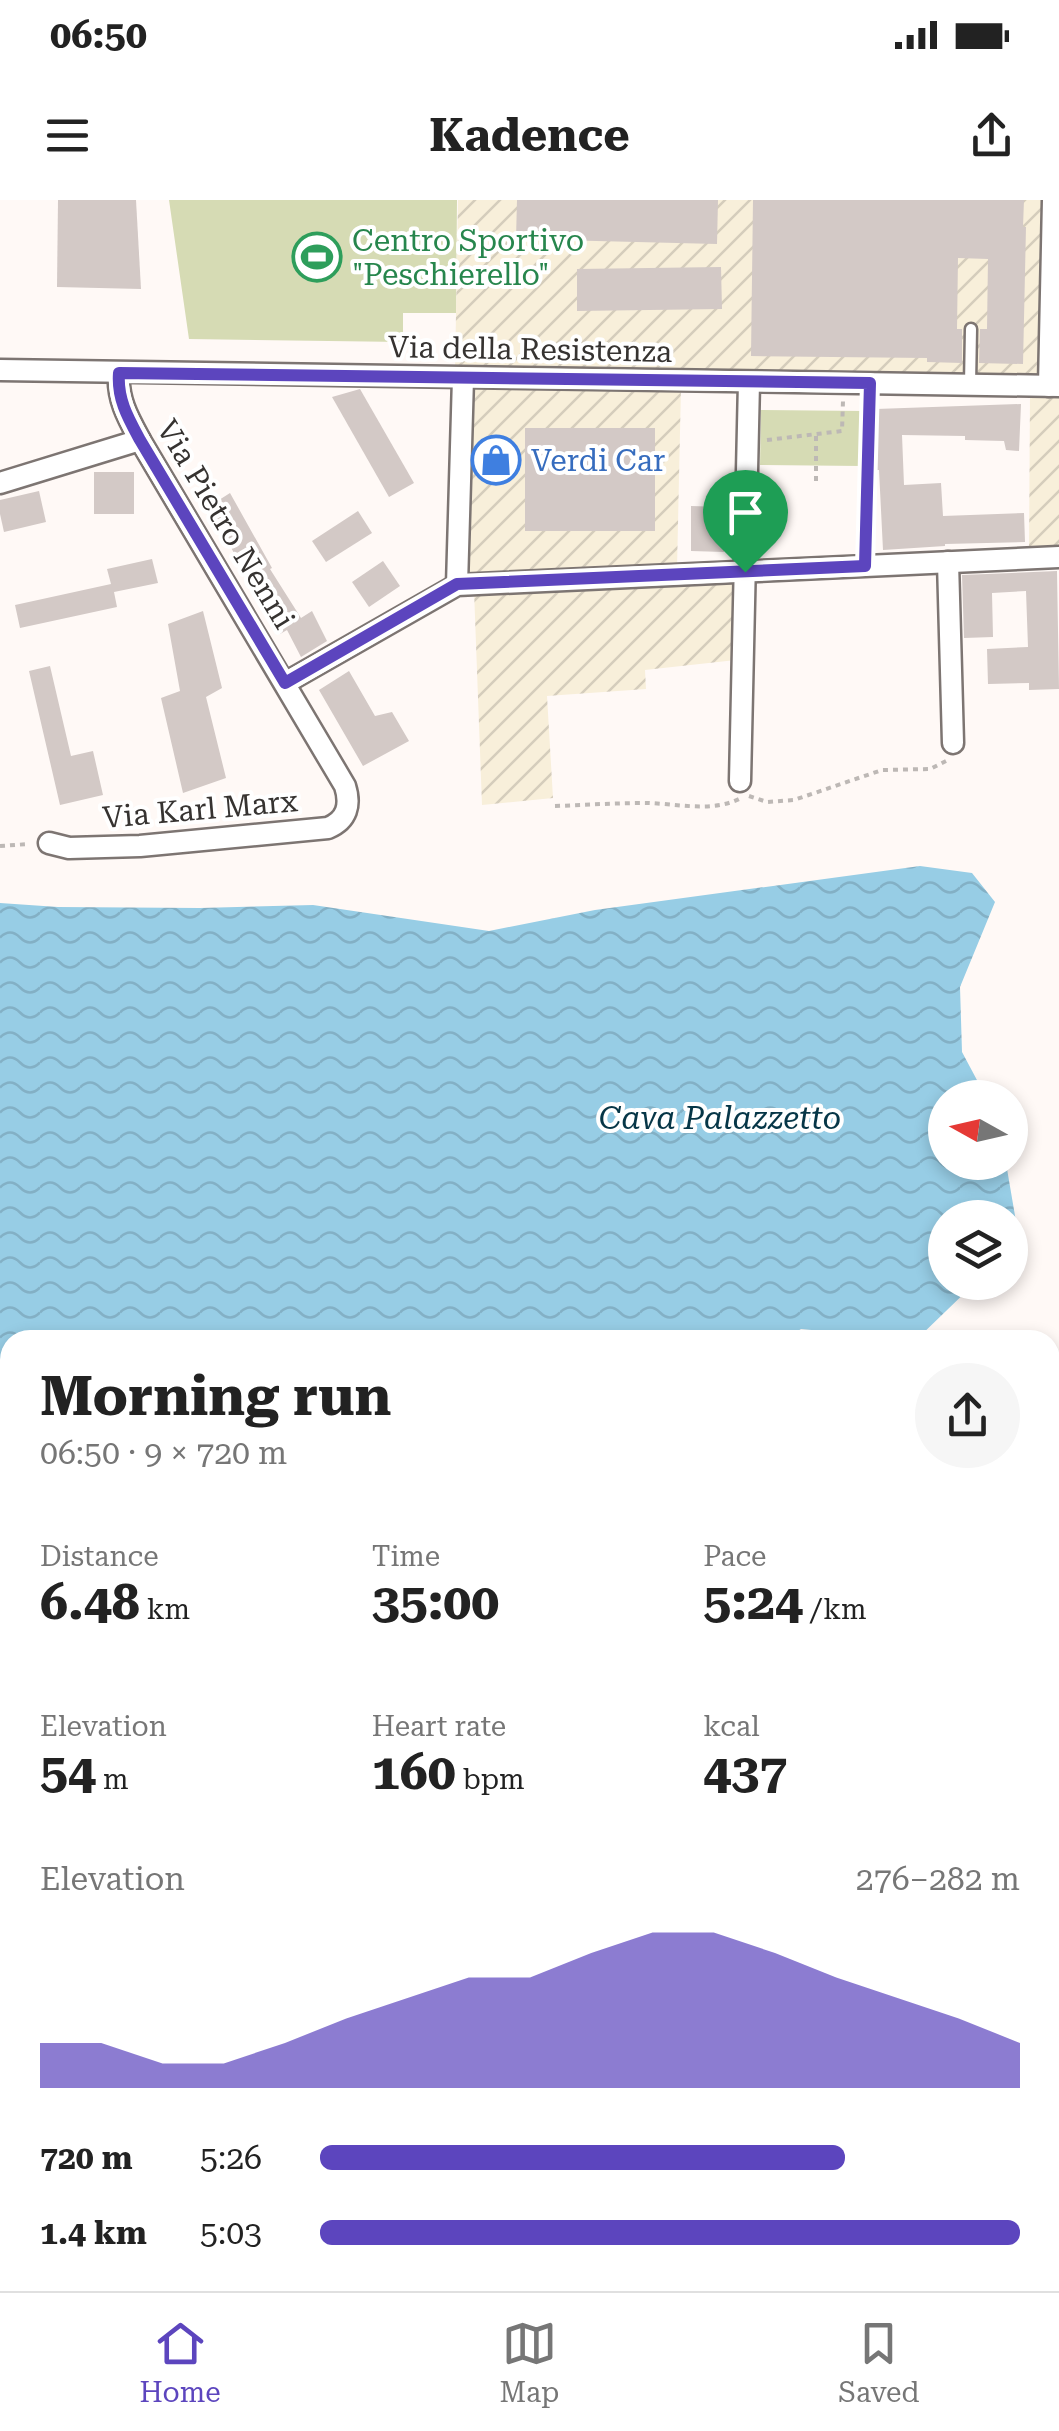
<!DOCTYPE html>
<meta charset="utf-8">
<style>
body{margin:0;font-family:"Roboto Serif",serif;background:#f6f6f6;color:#222;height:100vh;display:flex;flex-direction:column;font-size:38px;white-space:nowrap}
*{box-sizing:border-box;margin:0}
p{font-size:32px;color:#767676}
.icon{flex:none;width:55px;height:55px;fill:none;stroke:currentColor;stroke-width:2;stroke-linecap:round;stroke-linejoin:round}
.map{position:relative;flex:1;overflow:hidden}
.details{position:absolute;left:0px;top:1130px;width:1060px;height:962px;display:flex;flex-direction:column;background:#fff;border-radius:30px 30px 0 0;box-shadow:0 5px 15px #0003}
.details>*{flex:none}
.needle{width:65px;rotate:278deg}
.fabs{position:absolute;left:928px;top:880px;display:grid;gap:20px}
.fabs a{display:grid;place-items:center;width:100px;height:100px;border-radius:50%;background:#fff;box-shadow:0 5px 15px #0003;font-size:50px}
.pin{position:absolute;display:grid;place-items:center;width:85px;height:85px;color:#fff;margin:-102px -42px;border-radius:50% 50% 50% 0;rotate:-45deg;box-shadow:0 0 10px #0007}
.pin .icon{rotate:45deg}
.round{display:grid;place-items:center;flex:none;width:105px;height:105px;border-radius:52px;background:#f6f6f6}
.head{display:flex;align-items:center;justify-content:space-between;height:170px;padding:0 40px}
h1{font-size:55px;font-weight:700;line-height:75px}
.figures{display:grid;grid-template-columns:repeat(3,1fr);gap:15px;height:170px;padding:10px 40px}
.figures div{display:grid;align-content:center}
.figures b{font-size:50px;font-weight:700}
.figures small{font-size:28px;font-weight:400}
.figures p{font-size:28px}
.chart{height:280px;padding:20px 40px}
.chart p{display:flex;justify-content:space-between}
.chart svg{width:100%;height:180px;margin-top:10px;fill:#5c45be;opacity:.7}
ul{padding:0 40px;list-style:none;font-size:32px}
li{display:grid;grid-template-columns:160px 120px 1fr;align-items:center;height:75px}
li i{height:25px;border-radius:12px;background:#5c45be}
.status{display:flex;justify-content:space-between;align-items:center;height:70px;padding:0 50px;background:#fff;direction:ltr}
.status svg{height:28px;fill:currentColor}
header{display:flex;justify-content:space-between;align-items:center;height:130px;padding:0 40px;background:#fff;font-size:45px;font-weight:700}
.menu{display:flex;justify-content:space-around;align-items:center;height:140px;border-top:2px solid #e0e0e0;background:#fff;font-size:28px;color:#767676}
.menu a{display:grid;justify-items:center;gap:5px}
.menu .current{color:#5c45be}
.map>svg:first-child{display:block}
.industrial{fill:url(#industrial-furrows)}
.green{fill:#d6dbb4}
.water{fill:url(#water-waves)}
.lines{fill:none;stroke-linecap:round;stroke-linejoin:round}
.stream{stroke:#97cde5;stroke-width:5}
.building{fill:#d3c9c6}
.service-casing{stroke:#7d7572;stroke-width:15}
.minor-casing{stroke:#7d7572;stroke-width:25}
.secondary-casing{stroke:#7d7572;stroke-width:32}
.path{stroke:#bdb8b5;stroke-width:4;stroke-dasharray:5 5;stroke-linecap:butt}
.service{stroke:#fff;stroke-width:10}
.minor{stroke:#fff;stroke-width:20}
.secondary{stroke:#fff;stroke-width:28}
.route-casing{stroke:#fff;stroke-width:20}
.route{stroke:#5c45be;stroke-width:12}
.labels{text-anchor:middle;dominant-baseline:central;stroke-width:8;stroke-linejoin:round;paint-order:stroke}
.leisure-label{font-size:30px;fill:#27864d;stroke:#fff;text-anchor:start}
.street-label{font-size:30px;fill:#363331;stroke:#fff}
.shop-label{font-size:30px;fill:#366cbe;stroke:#fff;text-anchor:start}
.water-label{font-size:32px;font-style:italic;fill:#063647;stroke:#fff}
</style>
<div class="status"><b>06:50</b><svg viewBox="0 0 49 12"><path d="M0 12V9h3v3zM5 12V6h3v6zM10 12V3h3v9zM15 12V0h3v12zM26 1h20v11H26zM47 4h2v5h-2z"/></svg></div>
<header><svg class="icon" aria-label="menu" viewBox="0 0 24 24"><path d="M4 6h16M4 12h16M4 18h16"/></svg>Kadence<svg class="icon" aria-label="share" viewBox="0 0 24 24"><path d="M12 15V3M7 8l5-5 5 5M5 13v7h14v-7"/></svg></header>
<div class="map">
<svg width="1059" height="2091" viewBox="0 0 1059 2091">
<defs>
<pattern id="industrial-furrows" width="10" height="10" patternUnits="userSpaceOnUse" patternTransform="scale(2.5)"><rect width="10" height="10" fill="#f8efda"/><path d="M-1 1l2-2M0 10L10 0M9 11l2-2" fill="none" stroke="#d5cdbc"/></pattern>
<pattern id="water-waves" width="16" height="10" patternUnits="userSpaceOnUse" patternTransform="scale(2.5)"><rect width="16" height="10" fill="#97cde5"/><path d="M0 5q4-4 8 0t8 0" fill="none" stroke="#83b0c5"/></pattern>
</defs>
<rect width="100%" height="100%" fill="#fff9f6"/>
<!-- industrial -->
<g class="industrial">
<path d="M458 0H1059V182L455 172Z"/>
<path d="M469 186 681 187 677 369 464 377Z"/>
<path d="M1030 195 1059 196V348L1029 349Z"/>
<path d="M739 377 736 460 645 470 646 489 547 496 553 598 482 605 474 390Z"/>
<path d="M0 1681 10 1684V2082H647L656 2091H0Z"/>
</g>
<!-- green -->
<g class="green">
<path d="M169 0H457L456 113H403V142L189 139Z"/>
<path d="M761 210 864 211 862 266 760 265Z"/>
</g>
<!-- water -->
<path class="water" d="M920 666 972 673 995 702 960 787 962 852 986 897 945 898V962L1006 963 1019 1039 1010 1048V1018H945V1082L975 1083 916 1140 801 1129 784 1140H10V1354L0 1358V703L58 707 200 708 313 705 489 731 595 710Z"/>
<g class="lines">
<!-- stream -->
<g class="stream">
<path d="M1050 1226 1059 1225"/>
<path d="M0 1410H10"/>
</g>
</g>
<!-- building -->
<g class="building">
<path d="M58 0H136L141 89 57 87Z"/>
<path d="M517 0H718L717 44 516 39Z"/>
<path d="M753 0H1024L1023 27H1026L1023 164 979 163 980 129H987L988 59 958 58 957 129H962V163L927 162V158L751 156Z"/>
<path d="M721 67 722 109 577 111V69Z"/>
<path d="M360 189 414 283 389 297 332 197Z"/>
<path d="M1021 204 1019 251 1006 250 1004 241 965 240V236L902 235 904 285 941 283 943 316 1024 313 1025 342 945 344V346L883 350 879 270H872L876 209Z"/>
<rect x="525" y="228" width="130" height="103"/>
<rect x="94" y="272" width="40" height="42"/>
<path d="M39 291 46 322 4 332 0 314V300Z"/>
<path d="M230 293 272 368 270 369 301 418 312 411 327 441 301 457 287 430 280 434 208 307Z"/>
<path d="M691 306 725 307 724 352 691 351Z"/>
<path d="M358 311 372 333 326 362 312 341Z"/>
<path d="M152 359 158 383 114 392 117 407 20 428 15 405 111 384 107 369Z"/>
<path d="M383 361 400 386 369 407 352 382Z"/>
<path d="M1057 371 1059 489 1029 490V483L988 484 987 449 1028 447 1026 391 992 393 993 437 964 438 962 375Z"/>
<path d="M203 411 222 488 206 497 226 578 183 593 161 498 180 491 168 424Z"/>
<path d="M50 466 71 556 93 551 103 595 60 605 29 471Z"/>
<path d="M349 471 375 516 392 512 409 541 363 566 319 490Z"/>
</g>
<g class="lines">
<!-- service casing -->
<g class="service-casing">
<g id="service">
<path d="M970 184 971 129"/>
<path d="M1050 1255 1059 1254"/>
<path d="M1050 1515 1059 1513"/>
<path d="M1050 1563 1059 1560"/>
<path d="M0 1875 10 1876"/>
<path d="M418 2082 419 2091"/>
</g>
</g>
<!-- minor casing -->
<g class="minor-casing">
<g id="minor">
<path d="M0 170 1059 186"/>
<path d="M1049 186 1053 0"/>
<path d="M0 283 140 240"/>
<path d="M948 362 953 543"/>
<path d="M457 385 463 178"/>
<path d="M285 483 457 385 1059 357"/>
<path d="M740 581 749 182"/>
<path d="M49 643 69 648 140 646 328 628C347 620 351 605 345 586L140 240C128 218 117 199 119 173"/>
<path d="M1050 1667 1059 1669"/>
<path d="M1050 1783 1059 1771"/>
<path d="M692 2082 701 2091"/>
<path d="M329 2089 403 2082"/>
<path d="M843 2091 851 2082"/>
</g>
</g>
<!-- secondary casing -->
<g class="secondary-casing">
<g id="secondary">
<path d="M1050 1605 1059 1602"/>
<path d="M0 1644 10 1645"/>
</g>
</g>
<!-- path -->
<g class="path">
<path d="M767 240 842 231 843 201"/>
<path d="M816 281V234"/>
<path d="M865 346 870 201"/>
<path d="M749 596 767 602 794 600 882 570 930 569 946 561"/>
<path d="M555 606C585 605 614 603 644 603 674 603 711 613 739 599"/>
<path d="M0 646 29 644"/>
<path d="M1050 1178 1059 1176"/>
<path d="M0 1603 10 1605"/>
</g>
<!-- service -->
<use href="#service" class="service"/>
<!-- minor -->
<use href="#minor" class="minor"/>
<!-- secondary -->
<use href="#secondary" class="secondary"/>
</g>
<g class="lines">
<!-- route casing -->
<g class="route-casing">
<path id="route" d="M119 173 870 183 865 366 457 384 285 483 140 240C128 218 117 199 119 173Z"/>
</g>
<!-- route -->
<use href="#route" class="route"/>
</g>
<!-- icons -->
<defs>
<g id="stadium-ring" transform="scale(2.5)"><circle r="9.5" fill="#fff" stroke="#2e9e5b" stroke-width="1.5"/><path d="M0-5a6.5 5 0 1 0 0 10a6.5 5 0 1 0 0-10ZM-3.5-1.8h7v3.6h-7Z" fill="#2e9e5b"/></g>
<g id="shop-ring" transform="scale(2.5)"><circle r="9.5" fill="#fff" stroke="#3f7fe0" stroke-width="1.5"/><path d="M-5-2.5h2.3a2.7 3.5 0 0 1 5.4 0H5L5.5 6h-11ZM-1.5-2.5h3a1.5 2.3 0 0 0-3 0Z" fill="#3f7fe0"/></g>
</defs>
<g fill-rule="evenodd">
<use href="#stadium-ring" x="317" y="57"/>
<use href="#shop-ring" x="496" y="260"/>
</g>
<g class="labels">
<!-- leisure labels -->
<g class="leisure-label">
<text x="352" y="40">Centro Sportivo<tspan x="352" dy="34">"Peschierello"</tspan></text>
</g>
<!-- street labels -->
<g class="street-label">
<text transform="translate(530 149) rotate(1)">Via della Resistenza</text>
<text transform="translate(226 324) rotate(59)">Via Pietro Nenni</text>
<text transform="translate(200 609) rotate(-5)">Via Karl Marx</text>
</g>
<!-- shop labels -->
<g class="shop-label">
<text x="531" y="260">Verdi Car</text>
</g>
<!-- water labels -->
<g class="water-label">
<text x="720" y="918">Cava Palazzetto</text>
</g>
</g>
</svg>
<div class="fabs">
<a><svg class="needle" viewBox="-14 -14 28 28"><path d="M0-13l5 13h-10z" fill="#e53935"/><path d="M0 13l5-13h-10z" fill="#767676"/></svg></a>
<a><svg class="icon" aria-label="layers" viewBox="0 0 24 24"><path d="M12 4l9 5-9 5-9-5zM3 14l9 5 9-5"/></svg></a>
</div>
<div class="pin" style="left:745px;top:372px;background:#1e9e55"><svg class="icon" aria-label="arrive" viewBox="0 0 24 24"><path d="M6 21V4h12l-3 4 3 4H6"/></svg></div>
<section class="details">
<div class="head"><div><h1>Morning run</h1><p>06:50 · 9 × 720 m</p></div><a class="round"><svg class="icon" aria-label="share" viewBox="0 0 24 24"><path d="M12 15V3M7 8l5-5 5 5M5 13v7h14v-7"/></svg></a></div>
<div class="figures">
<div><p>Distance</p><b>6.48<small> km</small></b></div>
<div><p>Time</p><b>35:00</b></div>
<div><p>Pace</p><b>5:24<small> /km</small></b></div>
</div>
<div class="figures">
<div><p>Elevation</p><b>54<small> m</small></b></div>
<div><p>Heart rate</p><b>160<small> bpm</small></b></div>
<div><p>kcal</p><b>437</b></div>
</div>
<div class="chart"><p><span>Elevation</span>276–282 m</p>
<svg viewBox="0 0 160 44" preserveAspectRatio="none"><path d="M0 44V33L10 33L20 38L30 38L40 33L50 27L60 22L70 17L80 17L90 11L100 6L110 6L120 11L130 17L140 22L150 27L160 33V44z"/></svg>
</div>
<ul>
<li><b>720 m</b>5:26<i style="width:75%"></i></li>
<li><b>1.4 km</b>5:03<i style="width:100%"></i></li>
</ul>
</section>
</div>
<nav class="menu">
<a class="current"><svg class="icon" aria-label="home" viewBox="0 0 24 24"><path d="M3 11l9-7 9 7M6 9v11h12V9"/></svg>Home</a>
<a><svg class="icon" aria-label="map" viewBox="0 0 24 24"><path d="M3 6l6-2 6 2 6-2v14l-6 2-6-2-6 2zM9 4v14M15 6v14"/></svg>Map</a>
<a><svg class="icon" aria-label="saved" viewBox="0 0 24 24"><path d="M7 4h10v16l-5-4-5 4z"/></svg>Saved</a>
</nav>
